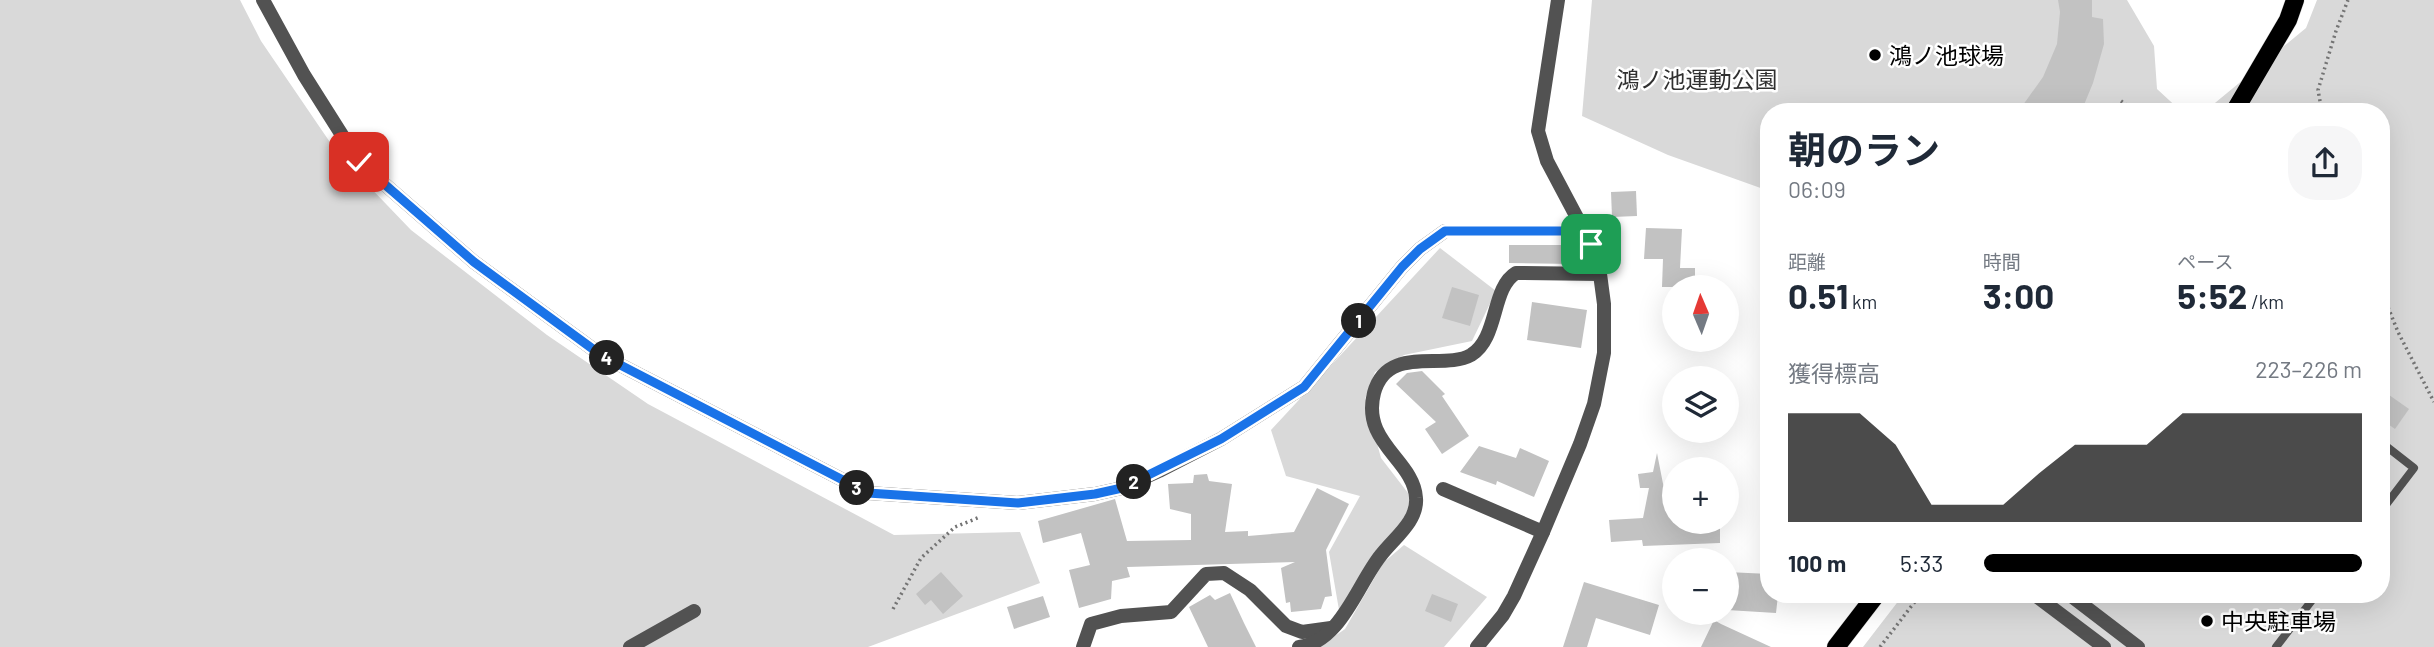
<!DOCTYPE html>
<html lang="ja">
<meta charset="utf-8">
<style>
body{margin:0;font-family:Barlow,"Noto Sans JP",sans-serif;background:#f6f6f7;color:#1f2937;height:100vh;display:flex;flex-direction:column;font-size:26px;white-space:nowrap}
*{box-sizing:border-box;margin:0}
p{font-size:23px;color:#747a83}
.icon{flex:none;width:38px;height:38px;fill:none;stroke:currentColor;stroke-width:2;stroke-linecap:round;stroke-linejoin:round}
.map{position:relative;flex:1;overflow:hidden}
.panel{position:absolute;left:1760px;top:103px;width:630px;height:500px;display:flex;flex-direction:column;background:#fff;border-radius:28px;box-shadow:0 7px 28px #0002}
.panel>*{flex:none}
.needle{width:46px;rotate:358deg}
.fabs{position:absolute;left:1662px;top:275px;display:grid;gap:14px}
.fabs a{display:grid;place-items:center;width:77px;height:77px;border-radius:50%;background:#fff;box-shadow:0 7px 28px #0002;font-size:35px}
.pin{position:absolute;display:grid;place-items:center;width:60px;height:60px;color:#fff;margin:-30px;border-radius:14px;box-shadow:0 4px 10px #0006}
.km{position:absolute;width:35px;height:35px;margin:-18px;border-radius:50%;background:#222;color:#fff;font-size:19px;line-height:35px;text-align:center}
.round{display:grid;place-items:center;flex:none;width:74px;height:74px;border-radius:28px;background:#f6f6f7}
.headline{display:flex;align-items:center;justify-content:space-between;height:119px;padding:0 28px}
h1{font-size:38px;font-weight:700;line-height:52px}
.figures{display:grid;grid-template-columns:repeat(3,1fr);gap:10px;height:119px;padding:7px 28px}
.figures div{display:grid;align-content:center}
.figures b{font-size:35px;font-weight:700}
.figures small{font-size:19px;font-weight:400}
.figures p{font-size:19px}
.chart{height:196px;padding:14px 28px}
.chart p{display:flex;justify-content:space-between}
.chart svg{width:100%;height:126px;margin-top:7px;fill:#000;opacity:.7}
ul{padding:0 28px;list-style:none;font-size:23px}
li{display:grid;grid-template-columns:112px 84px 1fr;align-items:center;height:52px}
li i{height:18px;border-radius:9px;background:#000}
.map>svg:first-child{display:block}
.green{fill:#d9d9d9}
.building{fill:#c2c2c2}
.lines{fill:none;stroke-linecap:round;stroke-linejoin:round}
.primary-casing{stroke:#dbdbdb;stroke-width:19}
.path{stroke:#747474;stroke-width:3.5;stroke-dasharray:2 3.5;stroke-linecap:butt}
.service{stroke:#525252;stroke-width:8}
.minor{stroke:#525252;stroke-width:14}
.tertiary{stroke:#525252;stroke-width:14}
.primary{stroke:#000;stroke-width:18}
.route-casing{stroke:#fff;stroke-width:14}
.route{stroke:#1a73e8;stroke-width:9}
.poi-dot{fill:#000;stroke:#fff;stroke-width:2.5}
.labels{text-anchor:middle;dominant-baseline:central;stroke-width:5;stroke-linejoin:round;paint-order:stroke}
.poi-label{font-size:23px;fill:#000;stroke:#fff;text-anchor:start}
.park-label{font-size:23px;fill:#303030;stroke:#fff}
</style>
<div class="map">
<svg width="2434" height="647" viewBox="0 0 2434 647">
<rect width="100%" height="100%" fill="#fff"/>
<!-- green -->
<g class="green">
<path d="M0 0H240L261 41 338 154 411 230 547 335 648 404 894 535 1020 532 1040 583 868 647H0Z"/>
<path d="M1592 0H2127L2154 46 2157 89 2182 112H1769V191L1668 155 1582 116Z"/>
<path d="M2317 0H2434V647H1863L1903 595H2382V112H2204L2306 28Z"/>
<path d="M1440 248 1496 291 1472 341 1404 355 1375 372 1365 399 1381 458 1408 493 1410 505 1403 519 1375 553 1339 610 1329 552 1360 496 1286 476 1271 430Z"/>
<path d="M1404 545 1487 597 1444 647H1319L1345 629 1383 563Z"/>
</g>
<!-- building -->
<g class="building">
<path d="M2058 0H2092V17L2103 19 2104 44 2093 83 2081 112H2018L2043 77 2057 44 2060 12Z"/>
<path d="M1636 191 1637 216 1612 217 1611 192Z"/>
<path d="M1646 228 1682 229 1680 268H1695V287H1662L1663 259H1644Z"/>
<path d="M1509 245H1570L1571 264 1509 263Z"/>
<path d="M1452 287 1479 295 1470 326 1442 318Z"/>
<path d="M1532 302 1587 310 1581 348 1527 340Z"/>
<path d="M1422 371 1445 394 1442 396 1469 436 1442 454 1425 429 1436 422 1396 384 1407 373Z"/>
<path d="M2382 390 2409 409 2395 429 2382 420Z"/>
<path d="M1479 446 1516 458 1520 448 1549 461 1534 497 1497 481 1496 485 1460 472Z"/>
<path d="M1657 453 1666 499H1675V522H1720V543L1643 546 1642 540 1611 542 1609 520 1643 518 1649 488H1640L1638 474 1653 472Z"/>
<path d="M1207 474 1209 481 1232 484 1225 532 1248 531V536L1294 532 1317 488 1349 504 1326 550 1332 596 1325 597 1321 609 1291 612 1290 602 1286 603 1281 568 1295 562 1127 567 1130 577 1112 581 1111 599 1079 608 1069 570 1090 565 1081 533 1043 543 1038 521 1115 499 1127 541 1191 540V514L1170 509 1168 484 1193 483 1194 475Z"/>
<path d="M941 572 963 596 943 614 931 600 925 605 916 594Z"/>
<path d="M1727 572 1769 574V595H1778L1776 613 1727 610Z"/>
<path d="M1584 582 1659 605 1650 635 1596 618 1587 647H1563Z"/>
<path d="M1230 593 1244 623 1256 647H1208L1189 607 1210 595 1215 600Z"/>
<path d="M1432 594 1458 604 1451 622 1425 611Z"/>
<path d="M1043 596 1050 617 1014 629 1007 607Z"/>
<path d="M1714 620 1721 624 1771 647H1701Z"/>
</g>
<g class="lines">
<!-- primary casing -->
<g class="primary-casing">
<g id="primary">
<path d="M2234 112 2288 20 2295 0"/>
<path d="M1836 647 1876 595"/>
</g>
</g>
<!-- path -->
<g class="path">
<path d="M2121 101 2136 112"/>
<path d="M2322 112 2318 90 2336 31 2348 0"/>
<path d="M2382 292 2398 332 2434 402"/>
<path d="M893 609 921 558 955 527 980 517"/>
<path d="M1880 647 1920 595"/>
</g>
<!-- service -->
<g class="service">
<path d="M2382 443 2414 468 2382 510"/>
<path d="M2276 647 2316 595"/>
</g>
<!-- minor -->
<g class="minor">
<path d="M263 0 304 75 359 162 474 262 601 355 868 493 1018 503 1095 494 1122 488 1159 471 1221 439 1304 387 1402 267 1420 249 1445 231H1586"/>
<path d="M1443 489 1543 532"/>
<path d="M2035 595 2104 647"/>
<path d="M2070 595 2138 647"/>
<path d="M630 647 694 611"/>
<path d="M1083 647 1091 624 1121 616 1171 612 1206 574 1224 573 1250 590 1286 626 1302 632 1331 628"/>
<path d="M1299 647C1341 642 1358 583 1381 555 1394 538 1418 521 1416 498 1414 460 1361 443 1374 393 1387 344 1443 371 1471 355 1499 338 1491 288 1516 273L1600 274"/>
</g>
<!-- tertiary -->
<path class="tertiary" d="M1477 647 1503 615 1514 596 1543 532 1580 444 1594 404 1604 353V304L1600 274 1591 244 1547 161 1538 131 1558 0"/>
<!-- primary -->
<use href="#primary" class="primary"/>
</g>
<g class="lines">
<!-- route casing -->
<g class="route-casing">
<path id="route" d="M359 162 474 262 601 355 868 493 1018 503 1095 494 1122 488 1221 439 1304 387 1402 267 1420 249 1445 231H1586L1591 244"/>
</g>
<!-- route -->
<use href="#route" class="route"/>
</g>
<!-- markers -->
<g class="poi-dot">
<circle cx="1875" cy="55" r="7"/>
<circle cx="2207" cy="621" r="7"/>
</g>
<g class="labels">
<!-- poi labels -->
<g class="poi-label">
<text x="1889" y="55">鴻ノ池球場</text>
<text x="2221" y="621">中央駐車場</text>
</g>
<!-- park labels -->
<g class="park-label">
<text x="1697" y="79">鴻ノ池運動公園</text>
</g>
</g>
</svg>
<div class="fabs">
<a><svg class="needle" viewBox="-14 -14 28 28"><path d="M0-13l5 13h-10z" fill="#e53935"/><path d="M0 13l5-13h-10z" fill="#747a83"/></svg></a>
<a><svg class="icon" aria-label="layers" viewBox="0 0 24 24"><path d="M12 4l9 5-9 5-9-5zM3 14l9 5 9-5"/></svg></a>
<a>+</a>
<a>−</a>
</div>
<div class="pin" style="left:1591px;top:244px;background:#1e9e55"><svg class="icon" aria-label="arrive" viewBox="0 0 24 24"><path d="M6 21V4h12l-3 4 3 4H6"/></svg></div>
<div class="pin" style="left:359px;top:162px;background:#d93025"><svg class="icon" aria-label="check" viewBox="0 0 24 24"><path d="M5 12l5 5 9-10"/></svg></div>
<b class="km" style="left:1359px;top:321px">1</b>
<b class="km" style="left:1134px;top:482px">2</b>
<b class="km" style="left:857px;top:488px">3</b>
<b class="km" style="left:607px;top:358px">4</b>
<section class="panel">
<div class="headline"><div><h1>朝のラン</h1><p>06:09</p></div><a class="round"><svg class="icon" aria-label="share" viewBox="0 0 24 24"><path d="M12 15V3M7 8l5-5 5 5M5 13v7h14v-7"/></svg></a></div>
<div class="figures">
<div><p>距離</p><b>0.51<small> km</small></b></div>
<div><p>時間</p><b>3:00</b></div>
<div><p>ペース</p><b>5:52<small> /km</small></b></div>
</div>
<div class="chart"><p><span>獲得標高</span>223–226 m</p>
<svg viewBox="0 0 160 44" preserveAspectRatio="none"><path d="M0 44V6L10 6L20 6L30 17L40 38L50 38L60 38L70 27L80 17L90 17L100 17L110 6L120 6L130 6L140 6L150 6L160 6V44z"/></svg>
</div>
<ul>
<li><b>100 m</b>5:33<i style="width:100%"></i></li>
</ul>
</section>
</div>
